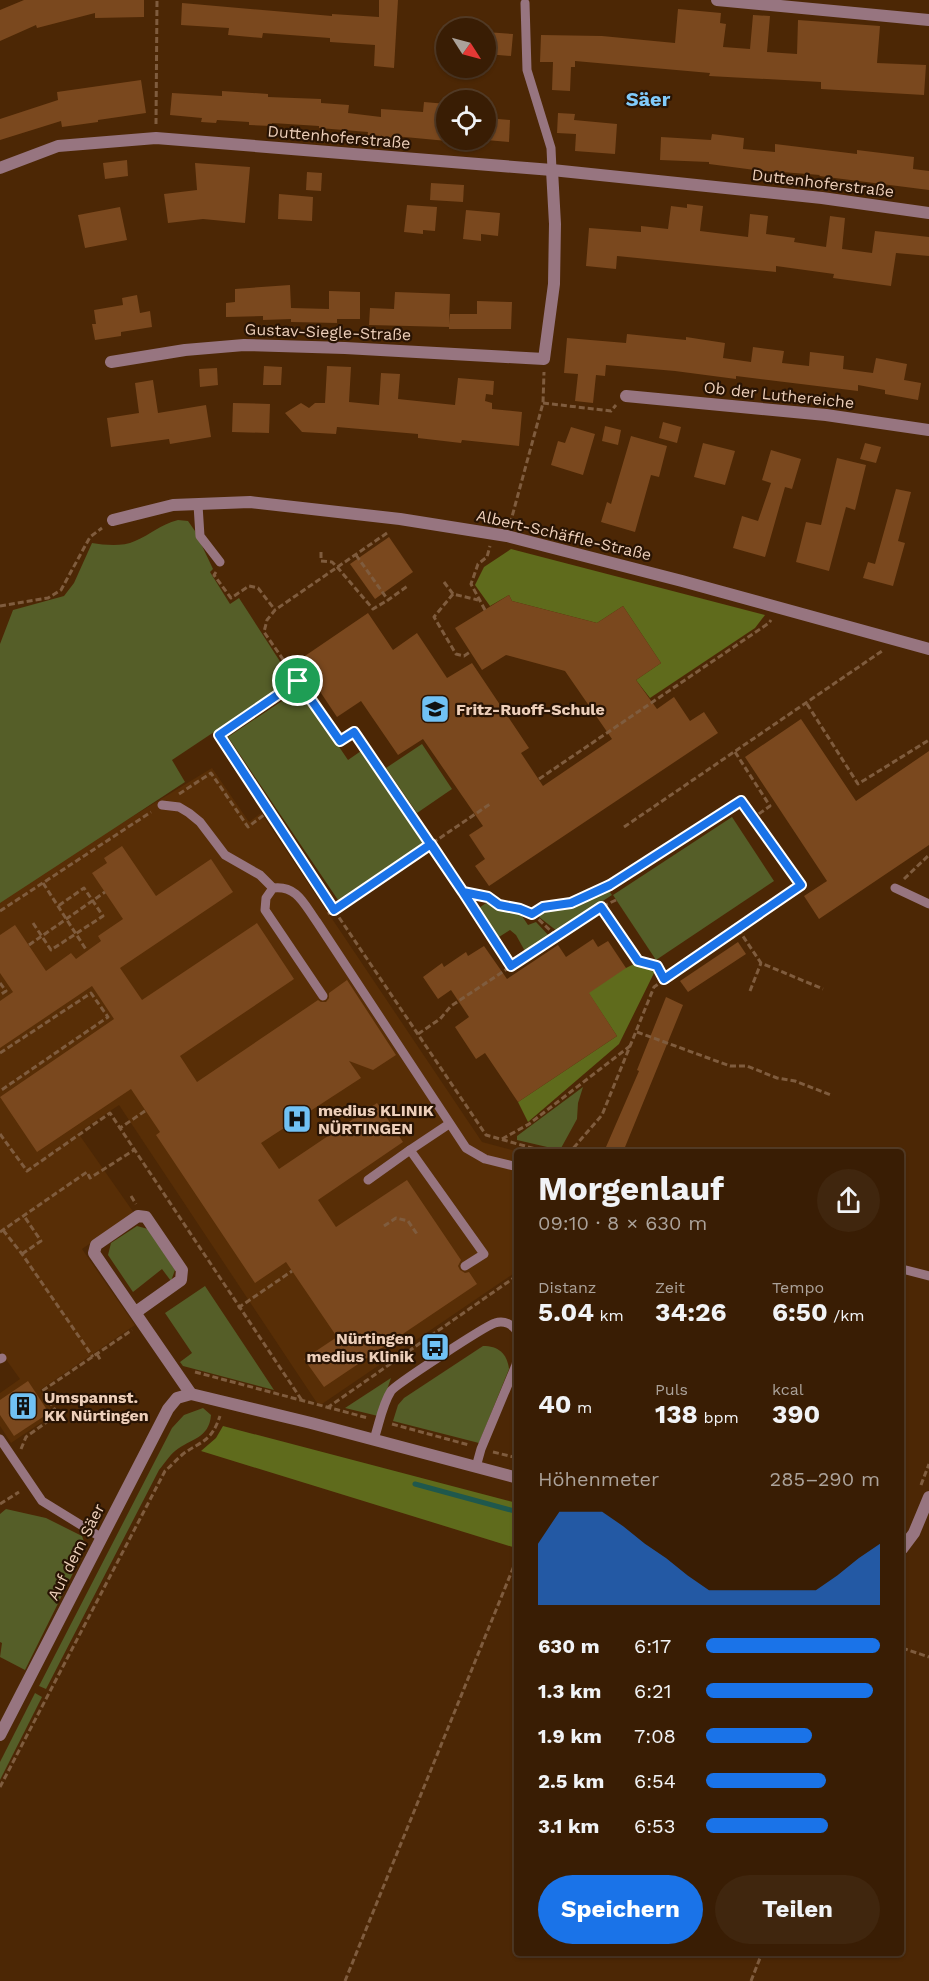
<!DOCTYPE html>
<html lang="de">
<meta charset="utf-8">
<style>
body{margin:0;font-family:"Work Sans",sans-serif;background:#40260e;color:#f1f3f6;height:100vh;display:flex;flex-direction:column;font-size:22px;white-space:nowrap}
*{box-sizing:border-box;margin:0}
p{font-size:20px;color:#aba29a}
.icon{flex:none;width:33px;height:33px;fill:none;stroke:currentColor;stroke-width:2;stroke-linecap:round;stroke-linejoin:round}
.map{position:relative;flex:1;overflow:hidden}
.details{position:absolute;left:514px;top:1149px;width:390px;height:807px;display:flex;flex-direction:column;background:#391d04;border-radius:6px;box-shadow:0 2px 4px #0004,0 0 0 2px #533b26}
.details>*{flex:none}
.needle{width:39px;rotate:126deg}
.controls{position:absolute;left:436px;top:18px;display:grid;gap:12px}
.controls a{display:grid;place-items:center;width:60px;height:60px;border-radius:50%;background:#391d04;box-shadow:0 2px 4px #0004,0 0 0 2px #533b26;font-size:30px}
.pin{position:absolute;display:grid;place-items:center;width:51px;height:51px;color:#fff;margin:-26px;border:3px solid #fff;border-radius:50%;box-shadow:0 2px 6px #0007}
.round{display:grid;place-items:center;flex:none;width:63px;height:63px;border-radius:32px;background:#40260e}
.overview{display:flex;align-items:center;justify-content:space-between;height:102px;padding:0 24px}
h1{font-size:33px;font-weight:700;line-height:45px}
.stats{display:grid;grid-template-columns:repeat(3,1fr);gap:9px;height:102px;padding:6px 24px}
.stats div{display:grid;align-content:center}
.stats b{font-size:26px;font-weight:700}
.stats small{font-size:16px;font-weight:400}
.stats p{font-size:16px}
.chart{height:168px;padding:12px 24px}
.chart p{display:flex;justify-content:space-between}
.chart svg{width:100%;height:108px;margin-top:6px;fill:#1a73e8;opacity:.7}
.primary-button{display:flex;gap:12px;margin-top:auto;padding:12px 24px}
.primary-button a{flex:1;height:69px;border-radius:36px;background:#1a73e8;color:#fff;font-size:24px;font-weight:700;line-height:69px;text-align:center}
.primary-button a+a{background:#40260e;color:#f1f3f6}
ul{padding:0 24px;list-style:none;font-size:20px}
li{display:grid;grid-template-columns:96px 72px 1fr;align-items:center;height:45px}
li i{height:15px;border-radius:8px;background:#1a73e8}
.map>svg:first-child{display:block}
.built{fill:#582e06}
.green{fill:#555e28}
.forest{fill:#5f6b1c}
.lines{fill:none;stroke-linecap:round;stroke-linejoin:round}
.stream{stroke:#1f584d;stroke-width:5}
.building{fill:#7a481e}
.path{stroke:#7f5c3e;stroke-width:3;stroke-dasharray:6 3;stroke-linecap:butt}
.lane{stroke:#977580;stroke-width:9}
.street{stroke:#977580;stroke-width:12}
.route-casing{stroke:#fff;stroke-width:12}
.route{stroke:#1a73e8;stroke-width:8}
.labels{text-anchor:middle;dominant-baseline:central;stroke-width:4.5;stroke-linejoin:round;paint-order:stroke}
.street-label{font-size:16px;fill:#edcfba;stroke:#291404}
.poi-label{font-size:16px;font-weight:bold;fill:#edcfba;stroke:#291404;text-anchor:start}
.quarter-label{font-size:20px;font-weight:bold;fill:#81cbfb;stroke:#291404}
</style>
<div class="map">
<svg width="929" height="1981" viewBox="0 0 929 1981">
<rect width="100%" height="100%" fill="#4c2705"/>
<!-- built -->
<path class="built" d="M212 768 249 822 261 813 482 1142 519 1152H518L517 1261 513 1274 319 1406 119 1105 78 1133 134 1213 82 1249 135 1325 40 1390 54 1414 11 1443 0 1426V1393L20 1379 0 1351V897Z"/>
<!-- green -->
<g class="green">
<path d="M178 520 188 521 195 531 213 569 210 572 230 604 239 598 292 680 172 760 185 782 0 903V644L13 610 64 596 74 583 92 543C105 545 122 547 135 541 152 534 159 525 178 520Z"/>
<path d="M300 689 348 760 361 751 423 843 338 900 228 737Z"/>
<path d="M422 744 452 789 417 813 386 768Z"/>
<path d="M732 817 774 881 656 960 613 895Z"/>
<path d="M607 888 612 895 557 931 539 917 544 910 570 906Z"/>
<path d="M486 903 499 910 520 913 528 925 536 922 550 937 526 953 516 935 510 930 499 937 479 908Z"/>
<path d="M583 1087 578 1103 577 1119 560 1150 517 1140V1136Z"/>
<path d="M137 1226 148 1229 175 1270 171 1281 162 1269 133 1292 108 1255 111 1243Z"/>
<path d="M205 1286 274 1390 183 1366 180 1362 192 1353 165 1313Z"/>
<path d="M483 1346C498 1346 507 1353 509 1369L479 1443 393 1421 398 1405 404 1398Z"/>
<path d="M391 1378 378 1416 345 1408Z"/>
<path d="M203 1408 211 1415C209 1439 191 1438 175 1451 169 1456 164 1464 159 1470L46 1689 39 1686 172 1428 184 1415Z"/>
<path d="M6 1509 46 1518 82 1536 86 1547 25 1670 0 1657 2 1643 0 1642V1514Z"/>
<path d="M35 1693 42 1697 0 1780V1762Z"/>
</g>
<!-- forest -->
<g class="forest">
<path d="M511 549 765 615 755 628 650 698 636 680 661 663 623 606 597 623 512 601 509 595 490 606 475 585 484 567Z"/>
<path d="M634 964 650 966 655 971 619 1044 528 1122 518 1102 617 1036 572 968H626Z"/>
<path d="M223 1426 517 1503V1544L516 1548 201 1451 216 1438Z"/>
</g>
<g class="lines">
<!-- stream -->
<path class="stream" d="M415 1484 518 1512"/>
</g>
<!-- building -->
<g class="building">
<path d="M24 0H144V17L95 18V13L37 28 36 25 0 41V10Z"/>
<path d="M379 0H398L394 68 374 66 375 45 330 42V38L263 33 262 38 228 35 229 28 181 25 182 3 332 16V14L379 17Z"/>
<path d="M678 9 721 13 720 23 726 24 723 47 750 49 753 15 770 16 767 52 797 54 798 20 880 26 877 63 926 65 924 95 821 89V82L709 76 710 73 575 61V67H571L570 91 552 90 553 62H540L541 35 602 36 675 43Z"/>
<path d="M486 32 513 34 511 56 486 54Z"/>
<path d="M141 80 146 113 98 120V122L62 127 61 121 0 140V119L58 100 57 92Z"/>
<path d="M222 91 268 94V97L321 99V103L349 105 348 113 381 117V109L423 112 424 102 447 104V141L394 136 393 142 367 140 368 132 319 128V126L272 123 271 126 249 125V122L217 120 216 123 201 122 202 118 170 115 172 93 222 96Z"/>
<path d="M558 113 575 114 574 120 617 124 615 154 575 151 576 134 557 133Z"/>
<path d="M486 118 510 120 509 142 486 140Z"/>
<path d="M712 134 744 138 743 149 775 152V144L857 154V150L914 157 913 169 929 171V190L819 176 820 175 755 170 709 164V162L660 160 661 137 711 140Z"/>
<path d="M127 160 128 176 105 179 103 163Z"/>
<path d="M195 163 250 167 245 223 203 219 168 223 164 194 197 190Z"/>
<path d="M307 172 322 173 321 191 306 190Z"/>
<path d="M431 183 464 185 463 202 430 200Z"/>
<path d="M279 194 313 197 312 221 278 219Z"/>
<path d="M687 204 703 206 700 231 748 237 750 214 768 216 766 234 795 238 794 242 826 247 830 216 845 218 842 249 872 253 875 231 929 237V256L896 253 891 286 833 278 834 274 776 266V272L617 256 616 269 586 266 589 228 641 232V226L668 229 671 206 687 208Z"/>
<path d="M407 205 437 207 435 231 423 230V234L404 232Z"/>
<path d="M120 207 127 240 85 248 78 215Z"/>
<path d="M466 210 500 213 498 236 481 234V241L463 239Z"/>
<path d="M290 285 291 308 329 309V291L360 292V319H337V323L291 322V319L263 320V316L226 317V303L235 302V289Z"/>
<path d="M395 292 450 294 449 324 450 314H477V301L512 302 511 329H449V327L369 325 370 308 394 309Z"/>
<path d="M137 295 140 313 150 311 152 327 121 332V336L95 340 92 324H96L94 310 123 305 122 298Z"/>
<path d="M627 334 686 340V337L725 343 723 358 751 362 753 347 784 351 782 363 809 366 810 352 844 356 843 369 873 373 876 358 907 364 904 380 921 383 918 400 885 394V390L858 385V391L736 376V379L675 371 606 365 605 376 596 375 593 403 575 401 578 374 564 373 567 338 626 343Z"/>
<path d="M264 366 282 367 281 385H263Z"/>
<path d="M327 366 351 367 349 402 379 405 381 373 400 374 398 399 455 405 458 378 494 381 493 395 486 394 485 401 492 403V409L522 412 519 446 462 440 461 443 418 438V434L337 427 336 434 302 432 285 413 301 403 309 408 315 403H325Z"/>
<path d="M217 368 218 385 200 387 199 369Z"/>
<path d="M153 380 158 413 206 405 211 437 170 444 169 439 111 447 107 418 139 413 135 383Z"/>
<path d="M233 403 270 404 269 433 232 432Z"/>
<path d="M663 422 681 427 677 443 659 438Z"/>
<path d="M605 426 621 430 618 445 602 441Z"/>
<path d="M571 427 595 434 583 475 551 465 558 441 565 443Z"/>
<path d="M631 436 667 446 659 477 651 475 635 532 601 522 607 502 611 504Z"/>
<path d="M703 443 735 451 725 485 694 477Z"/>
<path d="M865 443 881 447 876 463 860 459Z"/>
<path d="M771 450 801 459 792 489 785 487 765 557 733 548 742 516 758 521 771 483 762 480Z"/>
<path d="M837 458 866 465 855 510 846 507 829 571 796 562 806 522 821 525Z"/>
<path d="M896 489 911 492 898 541 905 543 893 586 863 578 868 562 875 564Z"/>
<path d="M389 537 413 572 375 599 350 564Z"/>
<path d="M509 595 512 601 597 623 623 606 661 663 636 680 657 709 674 697 690 721 704 712 718 733 489 886 475 866 485 859 469 835 483 826 423 739 398 755 361 701 337 717 299 660 368 613 393 650 417 633 447 678 472 663 529 748 521 753 543 786 612 739 565 671 506 655 482 670 455 628Z"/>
<path d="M801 719 856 801 929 751V845L819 919 804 896 827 881 745 757Z"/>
<path d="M122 846 156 896 211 859 233 892 120 968 142 1000 257 923 294 979 180 1056 197 1082 318 1000 321 1002H326L329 998V993L347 980 396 1055 373 1070 349 1061 361 1078 261 1143 279 1169 377 1103 403 1142 318 1200 336 1227 407 1180 461 1260 458 1266 460 1270 465 1273 469 1272 477 1284 324 1387 304 1359 337 1337 286 1262 255 1283 156 1135 160 1132 131 1089 37 1152 0 1097 114 1019 92 986 0 1048V1001L13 992 0 973V935L15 925 46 971 71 953 76 959 101 941 98 936 123 919 92 873 107 863 104 858Z"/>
<path d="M593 939 598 947 608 941 626 968 589 993 617 1036 518 1102 485 1053 476 1059 455 1027 469 1017 451 990 438 999 423 977 442 963 444 967 466 952 468 956 484 946 507 979 558 945 566 957Z"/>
<path d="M738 942 746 954 688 992 680 981Z"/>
<path d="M666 997 683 1005 623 1152H620L606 1147 639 1071 637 1070Z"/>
<path d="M28 1381 49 1413 14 1436 0 1415V1400Z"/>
</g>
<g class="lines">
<!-- path -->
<g class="path">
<path d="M156 124 157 0"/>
<path d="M543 403 611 411 616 405"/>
<path d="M510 524 543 403 544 372"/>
<path d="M387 533 275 610 267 620 264 632 340 741 354 732 463 892 511 966"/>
<path d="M321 552V561L332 562 338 568 373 609 388 600"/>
<path d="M356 555 388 600 409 585"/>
<path d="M216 572 214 575 231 598 249 586 258 588 275 610"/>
<path d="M444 582 453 594 478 600"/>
<path d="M453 594 434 617 456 654 464 656 470 652"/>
<path d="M0 606 48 598 61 590 90 537 102 528"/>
<path d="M485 610 471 584 478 564 487 557 490 546"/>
<path d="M299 681 219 735 334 910 486 1135 546 1152"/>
<path d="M807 704 858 784 929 740"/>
<path d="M735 752 770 806 753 818"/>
<path d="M539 779 769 623 771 620"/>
<path d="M179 794 211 773 248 827 269 811"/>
<path d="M624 827 882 651"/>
<path d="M904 879 929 855"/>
<path d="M43 883 87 951"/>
<path d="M464 892 488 898 499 905 520 909 533 914"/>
<path d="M601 907 638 961 657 966 665 979"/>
<path d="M0 911 151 812"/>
<path d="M328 914 490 804"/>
<path d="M33 923 51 950 103 916 84 888 58 906"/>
<path d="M738 929 761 963 823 989"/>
<path d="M556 936 533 914 543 907 571 904 610 885 741 801 801 885 654 987 602 1115 570 1152"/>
<path d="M29 945 105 892"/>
<path d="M0 983 6 991 0 995"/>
<path d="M750 991 761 963"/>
<path d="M637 1032 730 1066H747L777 1078 795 1081 831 1095"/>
<path d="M418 1034 440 1019 451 1006 601 907 616 900"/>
<path d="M0 1053 91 993 108 1017 0 1091"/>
<path d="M145 1111 120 1128 303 1402"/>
<path d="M0 1134 27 1171 110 1113 120 1128"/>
<path d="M502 1139 529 1124 630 1046"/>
<path d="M131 1196 136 1204"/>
<path d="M384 1226 396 1218 408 1221 417 1234"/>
<path d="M3 1230 22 1254 93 1357"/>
<path d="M0 1232 87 1172 90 1178 134 1150"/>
<path d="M22 1254 41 1241 24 1216"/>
<path d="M238 1308 292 1271"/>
<path d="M97 1354 101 1361"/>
<path d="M195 1372 368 1418"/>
<path d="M327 1408 518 1275"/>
<path d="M392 1424 469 1445"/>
<path d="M21 1449 26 1437 58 1414 42 1391 132 1330"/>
<path d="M493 1452 518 1458"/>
<path d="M921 1485 929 1464"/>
<path d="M0 1504 19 1492"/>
<path d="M902 1569 904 1586 902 1594"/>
<path d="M902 1648 929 1657"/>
<path d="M0 1787 165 1471C171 1466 177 1459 183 1454 203 1440 211 1442 220 1416"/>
<path d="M345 1981 518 1556"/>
<path d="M751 1981 762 1953"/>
</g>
<!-- lane -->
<g class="lane">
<path d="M525 3 527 70 551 148 552 170"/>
<path d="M198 505 200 536 220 562"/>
<path d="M162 805 179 807 189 813 200 822 225 855 260 875 273 888"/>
<path d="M895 888 929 904"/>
<path d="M323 996 265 910 266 898 273 888C297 885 304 904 317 922L466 1148 485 1159 518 1167"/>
<path d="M449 1124 410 1150 484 1254 465 1266"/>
<path d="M368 1180 410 1150"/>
<path d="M902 1269 929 1276"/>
<path d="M0 1359 2 1358"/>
<path d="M0 1439 42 1501 102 1538"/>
<path d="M374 1439C379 1425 382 1405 391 1391 395 1385 485 1326 495 1323 504 1320 513 1324 518 1333"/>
<path d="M476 1467 481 1449 516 1365 518 1354"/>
</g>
<!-- street -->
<g class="street">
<path d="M717 0 929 20"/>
<path d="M0 168 58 146 156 138 552 170 822 198 929 213"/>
<path d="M111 362 185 350 244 345 345 348 544 359 554 284 555 224 552 170"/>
<path d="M626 396 826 415 929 430"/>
<path d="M113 520 173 505 250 502 400 519 507 536 682 581 929 649"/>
<path d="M136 1312 181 1280 182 1270 146 1217 138 1216 96 1245 94 1253 191 1394"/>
<path d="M902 1549 914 1533 929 1497"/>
<path d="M0 1735 168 1409 177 1398 191 1394 311 1423 518 1478"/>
</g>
</g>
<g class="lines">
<!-- route casing -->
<g class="route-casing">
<path id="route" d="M298 681 219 735 334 910 431 844 463 892 488 897 499 905 520 909 532 914 543 907 571 903 610 885 741 801 801 885 664 979 657 966 638 961 601 907 511 966 463 892 354 732 340 741 298 681"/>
</g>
<!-- route -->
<use href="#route" class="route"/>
</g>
<!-- icons -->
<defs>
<g id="school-square" transform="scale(1.5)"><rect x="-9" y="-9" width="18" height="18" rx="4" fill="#70c1f4" stroke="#291404"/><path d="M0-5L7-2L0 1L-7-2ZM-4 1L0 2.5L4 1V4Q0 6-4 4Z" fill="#111"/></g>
<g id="hospital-square" transform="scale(1.5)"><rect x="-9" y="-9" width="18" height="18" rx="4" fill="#70c1f4" stroke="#291404"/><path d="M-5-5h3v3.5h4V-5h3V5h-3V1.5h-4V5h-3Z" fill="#111"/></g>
<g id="bus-square" transform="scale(1.5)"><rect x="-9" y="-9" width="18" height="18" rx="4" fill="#70c1f4" stroke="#291404"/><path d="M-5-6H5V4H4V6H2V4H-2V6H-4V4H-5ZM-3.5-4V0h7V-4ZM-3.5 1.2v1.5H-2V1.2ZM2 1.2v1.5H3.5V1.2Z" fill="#111"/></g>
<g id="building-square" transform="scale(1.5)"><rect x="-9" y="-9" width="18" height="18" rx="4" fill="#70c1f4" stroke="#291404"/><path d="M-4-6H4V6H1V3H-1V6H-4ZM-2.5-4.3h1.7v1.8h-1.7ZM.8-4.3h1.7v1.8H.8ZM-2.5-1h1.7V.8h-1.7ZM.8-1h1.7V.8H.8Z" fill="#111"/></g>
</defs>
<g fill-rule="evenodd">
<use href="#school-square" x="435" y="709"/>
<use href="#hospital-square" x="297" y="1119"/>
<use href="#bus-square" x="435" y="1347"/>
<use href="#building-square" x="23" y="1406"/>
</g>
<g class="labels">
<!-- street labels -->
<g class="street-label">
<text transform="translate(339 137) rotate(5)">Duttenhoferstraße</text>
<text transform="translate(823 183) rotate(7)">Duttenhoferstraße</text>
<text transform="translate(328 332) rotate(2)">Gustav-Siegle-Straße</text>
<text transform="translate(779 395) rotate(6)">Ob der Luthereiche</text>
<text transform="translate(564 535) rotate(13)">Albert-Schäffle-Straße</text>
<text transform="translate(76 1552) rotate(-63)">Auf dem Säer</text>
</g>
<!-- poi labels -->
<g class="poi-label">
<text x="456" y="709">Fritz-Ruoff-Schule</text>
<text x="318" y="1110">medius KLINIK<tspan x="318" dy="18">NÜRTINGEN</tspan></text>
<text x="414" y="1338" text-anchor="end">Nürtingen<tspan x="414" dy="18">medius Klinik</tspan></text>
<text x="44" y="1397">Umspannst.<tspan x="44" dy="18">KK Nürtingen</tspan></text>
</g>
<!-- quarter labels -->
<g class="quarter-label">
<text x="648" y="99">Säer</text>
</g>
</g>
</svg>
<div class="controls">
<a><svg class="needle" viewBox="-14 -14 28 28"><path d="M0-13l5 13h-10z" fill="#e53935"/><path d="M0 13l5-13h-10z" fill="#aba29a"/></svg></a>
<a><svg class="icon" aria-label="locate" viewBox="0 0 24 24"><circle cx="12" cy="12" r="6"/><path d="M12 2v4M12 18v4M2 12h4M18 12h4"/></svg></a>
</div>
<div class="pin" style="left:298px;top:681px;background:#1e9e55"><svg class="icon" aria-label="arrive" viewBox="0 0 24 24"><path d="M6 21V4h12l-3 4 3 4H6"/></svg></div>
<section class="details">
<div class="overview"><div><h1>Morgenlauf</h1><p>09:10 · 8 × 630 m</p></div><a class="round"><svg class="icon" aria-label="share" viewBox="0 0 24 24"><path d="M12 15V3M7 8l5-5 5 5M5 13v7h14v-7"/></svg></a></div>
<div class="stats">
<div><p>Distanz</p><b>5.04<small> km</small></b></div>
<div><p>Zeit</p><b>34:26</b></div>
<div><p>Tempo</p><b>6:50<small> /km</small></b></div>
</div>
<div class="stats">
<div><b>40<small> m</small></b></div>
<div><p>Puls</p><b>138<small> bpm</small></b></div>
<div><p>kcal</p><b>390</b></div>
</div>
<div class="chart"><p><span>Höhenmeter</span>285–290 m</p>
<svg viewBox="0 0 160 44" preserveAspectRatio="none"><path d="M0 44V19L10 6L20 6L30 6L40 12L50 19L60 25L70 32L80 38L90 38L100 38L110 38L120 38L130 38L140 32L150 25L160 19V44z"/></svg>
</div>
<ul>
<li><b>630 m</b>6:17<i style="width:100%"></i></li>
<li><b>1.3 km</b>6:21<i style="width:96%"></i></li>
<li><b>1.9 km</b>7:08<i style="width:61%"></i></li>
<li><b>2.5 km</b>6:54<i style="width:69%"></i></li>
<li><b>3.1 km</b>6:53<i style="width:70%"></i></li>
</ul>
<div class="primary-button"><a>Speichern</a><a>Teilen</a></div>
</section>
</div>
